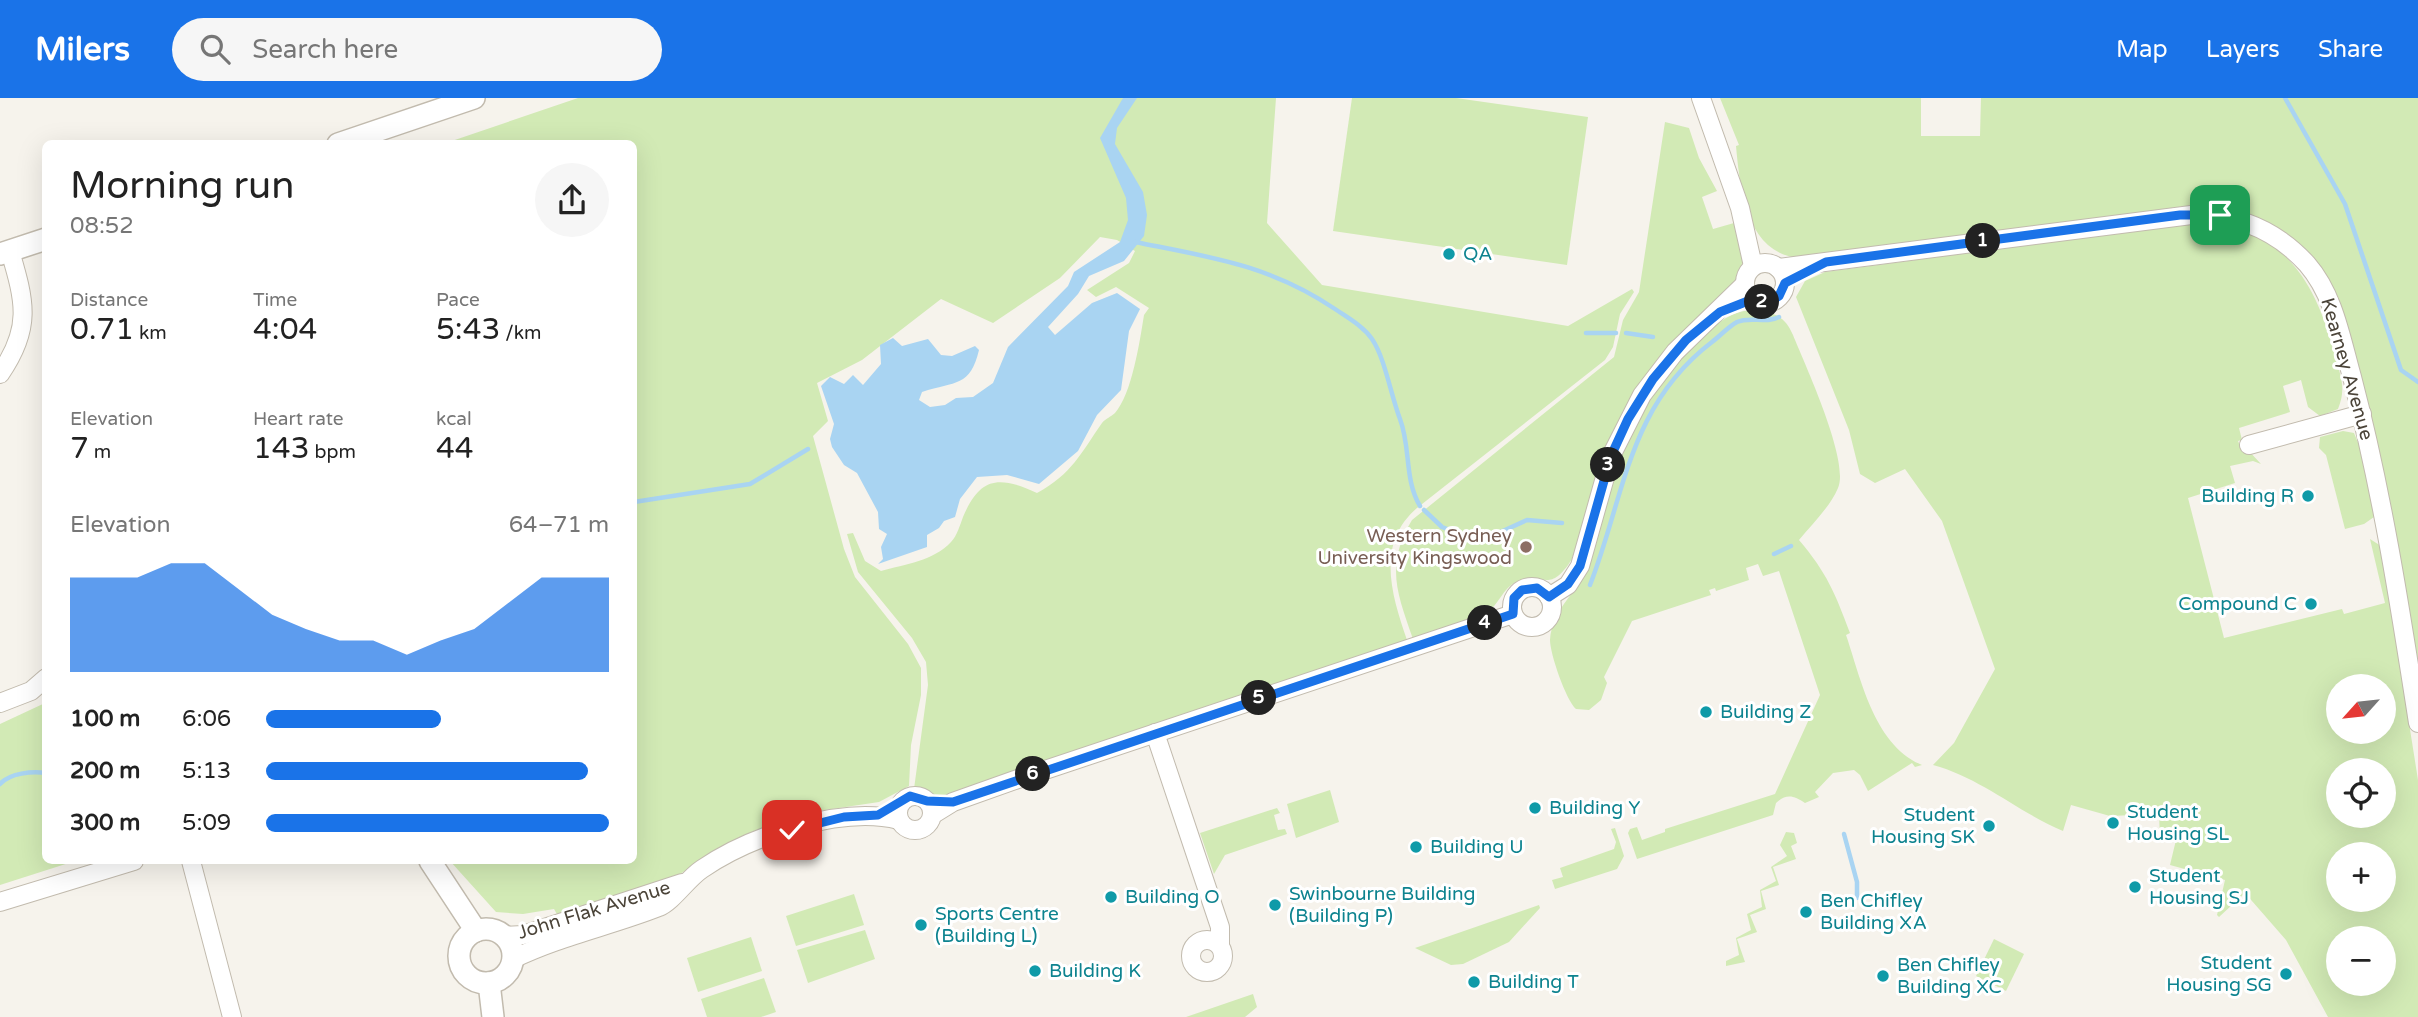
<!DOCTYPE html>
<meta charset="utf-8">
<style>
body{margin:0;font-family:"Varela Round",sans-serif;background:#f6f6f6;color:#222;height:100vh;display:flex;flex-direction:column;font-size:26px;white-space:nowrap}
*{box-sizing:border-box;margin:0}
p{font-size:23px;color:#767676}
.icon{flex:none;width:38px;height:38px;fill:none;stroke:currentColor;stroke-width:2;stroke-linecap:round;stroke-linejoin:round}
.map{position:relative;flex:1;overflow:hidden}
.drawer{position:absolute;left:42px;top:42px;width:595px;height:724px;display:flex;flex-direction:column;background:#fff;border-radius:10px;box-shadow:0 7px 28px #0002}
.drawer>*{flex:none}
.needle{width:46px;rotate:243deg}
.controls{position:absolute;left:2326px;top:576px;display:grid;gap:14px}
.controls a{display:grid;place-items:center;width:70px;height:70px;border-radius:50%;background:#fff;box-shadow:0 7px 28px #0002;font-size:35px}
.pin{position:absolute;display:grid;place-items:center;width:60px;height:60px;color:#fff;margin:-30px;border-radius:14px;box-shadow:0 4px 10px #0006}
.km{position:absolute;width:35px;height:35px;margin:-18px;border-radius:50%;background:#222;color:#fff;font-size:19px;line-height:35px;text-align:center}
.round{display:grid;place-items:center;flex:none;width:74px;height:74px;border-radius:37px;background:#f6f6f6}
.overview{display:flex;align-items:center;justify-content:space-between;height:119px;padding:0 28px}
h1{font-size:38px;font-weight:600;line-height:52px}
.stats{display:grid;grid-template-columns:repeat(3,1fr);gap:10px;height:119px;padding:7px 28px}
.stats div{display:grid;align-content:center}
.stats b{font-size:30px;font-weight:600}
.stats small{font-size:19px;font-weight:400}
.stats p{font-size:19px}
.chart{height:196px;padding:14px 28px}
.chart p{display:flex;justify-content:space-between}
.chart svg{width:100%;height:126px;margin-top:7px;fill:#1a73e8;opacity:.7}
ul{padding:0 28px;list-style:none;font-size:23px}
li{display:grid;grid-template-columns:112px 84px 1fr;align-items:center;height:52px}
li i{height:18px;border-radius:9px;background:#1a73e8}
header{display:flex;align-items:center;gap:42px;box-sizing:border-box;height:98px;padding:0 35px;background:#1a73e8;color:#fff}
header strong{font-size:33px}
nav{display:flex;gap:38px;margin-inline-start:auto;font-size:24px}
.search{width:490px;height:63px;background:#f6f6f6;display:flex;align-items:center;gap:18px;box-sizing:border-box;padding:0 24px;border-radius:38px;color:#767676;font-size:26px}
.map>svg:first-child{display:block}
.green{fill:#d2eab5;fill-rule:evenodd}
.water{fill:#a9d4f2}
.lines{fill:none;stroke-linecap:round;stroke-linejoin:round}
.stream{stroke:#a9d4f2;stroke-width:4.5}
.minor-casing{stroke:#c2bbae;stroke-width:20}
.tertiary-casing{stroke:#c2bbae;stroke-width:24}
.minor{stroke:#fff;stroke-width:18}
.tertiary{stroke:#fff;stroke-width:21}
.route-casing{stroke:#fff;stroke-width:14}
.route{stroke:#1a73e8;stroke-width:9}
.culture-dot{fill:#0f9aa8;stroke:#fff;stroke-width:2.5}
.education-dot{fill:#8d6e63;stroke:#fff;stroke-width:2.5}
.labels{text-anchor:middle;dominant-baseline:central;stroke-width:6;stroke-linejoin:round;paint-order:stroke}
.culture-label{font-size:19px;fill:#0d838f;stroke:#fff;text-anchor:start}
.street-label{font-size:19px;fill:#4b4439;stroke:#fff}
.education-label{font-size:19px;fill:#785e54;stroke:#fff;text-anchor:end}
</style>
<header>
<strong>Milers</strong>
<div class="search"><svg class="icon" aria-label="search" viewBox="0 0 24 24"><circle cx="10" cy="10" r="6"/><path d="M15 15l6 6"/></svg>Search here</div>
<nav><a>Map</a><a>Layers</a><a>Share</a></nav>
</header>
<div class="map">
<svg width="2418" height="919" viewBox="0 0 2418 919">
<rect width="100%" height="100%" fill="#f6f3ec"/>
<!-- green -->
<g class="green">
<path d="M578 0H1276L1267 125 1322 187 1568 228 1632 191 1634 194 1620 216 1613 249 1605 262 1417 410C1375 446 1392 498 1407 542L946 697H933L914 691 928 587 926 564 912 540 858 474 847 436 853 435 865 463 881 473C906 466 933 463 951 444 957 438 960 427 963 419 980 379 998 377 1037 395 1072 376 1081 355 1102 325 1106 320 1111 319 1115 315 1132 296 1140 242 1144 217L1149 210 1116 189 1096 199 1087 192 1129 165 1135 153 1117 142 1100 139 1060 180 993 225 941 201 862 262 817 285 828 323 813 338 844 451 855 479 908 546 921 570V597L911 647 909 688 879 704 812 714 811 719 713 755 680 776 558 818 554 811 523 816 496 814 450 763H634V46H443Z"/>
<path d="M1352 0H1456L1588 19 1567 167 1333 133Z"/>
<path d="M1720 0H1921V38H1980L1981 0H2418V588L2355 263 2296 145 2266 124 2247 115 2194 107 1798 160C1746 154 1740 91 1736 48L1739 47Z"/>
<path d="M1665 24 1689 30 1699 60 1717 93 1702 99 1713 131 1734 125C1741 143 1746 159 1739 177 1730 200 1680 234 1661 257 1610 320 1595 385 1572 461 1548 499 1543 471 1516 484 1503 490 1499 507 1486 515 1465 528 1436 533 1413 541 1397 495 1385 467 1412 422L1614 259 1623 222 1639 194Z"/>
<path d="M2194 125C2279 125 2315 180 2334 255 2340 277 2347 289 2338 311L2320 318 2308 309 2301 282 2283 288 2290 314 2239 330 2242 342 2238 343 2243 354 2248 352 2261 366 2253 363 2230 368 2235 385 2188 400 2224 540 2342 511 2344 516 2385 505 2370 441 2381 448 2418 682V919H2328L2286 842 2245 795 2219 819 2217 817 2225 782 2170 767 2176 742 2160 740 2159 716 2110 718 2071 707 2063 733C2018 714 1981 680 1933 667L1954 645 1995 571 1942 423 1905 371 1875 385 1860 376 1849 332 1796 199 1805 183 1825 174ZM2338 588H2384V634H2338ZM2338 672H2384V718H2338ZM2338 756H2384V802H2338ZM2338 840H2384V886H2338Z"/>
<path d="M1744 213C1767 213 1783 213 1793 237 1805 267 1850 363 1838 390 1830 409 1812 426 1799 442 1827 475 1835 495 1850 535L1846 537C1861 581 1874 647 1922 667L1915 669 1912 665 1868 693 1860 677 1854 672 1833 675 1815 694 1819 699 1805 705C1794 698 1787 695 1776 705L1773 717 1637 761 1628 735 1630 731 1637 729 1642 742 1665 734V731L1775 696 1820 597 1779 473 1763 478 1758 466 1746 470 1749 482 1716 493 1715 490 1709 492 1711 497 1632 523 1604 579 1607 585 1601 602 1589 612 1576 611C1566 602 1550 556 1550 542 1552 511 1578 494 1589 467 1599 441 1604 412 1611 385 1626 334 1652 291 1688 253 1703 237 1723 217 1744 213Z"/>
<path d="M2343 333 2354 335 2361 352 2374 419 2364 426 2345 431 2326 357 2319 350 2320 339Z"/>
<path d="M45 605 46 763H75L0 787V626Z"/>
<path d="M1330 692 1339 724 1296 740 1287 706Z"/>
<path d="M1277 710 1280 715 1274 717 1278 732 1285 731 1287 736 1225 757 1214 776 1200 735Z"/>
<path d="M1615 730 1624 758 1617 771 1555 791 1552 782 1563 779 1560 770 1614 751 1616 744 1611 731Z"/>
<path d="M1786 734 1794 735 1797 745 1791 748 1796 761 1773 769 1779 787 1761 793 1766 811 1750 817 1757 834 1737 841 1745 864 1726 868V863L1739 857 1736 840 1751 832 1747 816 1762 809 1760 792 1776 783 1771 769 1787 758 1780 747Z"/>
<path d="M854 796 864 827 796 848 786 818Z"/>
<path d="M1539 807 1540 810 1509 844 1463 866 1451 867 1415 850Z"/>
<path d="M865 832 875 861 808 885 797 852Z"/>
<path d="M751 839 762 873 698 894 687 860Z"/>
<path d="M1994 841 2024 856 2006 893 1976 878Z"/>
<path d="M764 880 776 914 761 919H707L701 901Z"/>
<path d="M1253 896 1257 909 1245 919H1186Z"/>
</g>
<!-- water -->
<path class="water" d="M1123 0H1137L1117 30 1115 46 1143 94 1147 117 1144 138 1124 163 1089 178 1078 196 1048 229 1055 237 1092 205 1117 195 1140 211 1129 233 1121 292 1097 317 1078 353 1039 386 1007 377 977 379 960 401 955 419 944 423 939 430 927 437V449L878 466 883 461 881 449 887 436 879 431 878 414 857 375 844 367 832 349 830 341 834 326 821 288 830 279 844 286 853 277 863 287 881 266 880 247 893 240 902 248 928 241 941 257 952 258 975 248 979 252C970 289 956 283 922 294L919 302 930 309 945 307 956 300 973 299 993 285 1008 249 1068 188 1074 174 1120 144 1128 122 1126 100 1100 40Z"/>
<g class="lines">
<!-- stream -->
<g class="stream">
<path d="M2285 0 2345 106 2401 272 2418 284"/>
<path d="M1135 144C1210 159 1270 167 1335 211 1348 220 1363 228 1372 241 1385 260 1391 298 1400 321 1411 350 1404 381 1420 408"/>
<path d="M1586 235H1616"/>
<path d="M1626 235 1653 239"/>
<path d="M634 404 750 386 808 351"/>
<path d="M1424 412 1442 429 1468 439 1494 437 1527 422 1562 425"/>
<path d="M1774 456 1791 448"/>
<path d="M1590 487C1625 397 1628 308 1712 244 1720 238 1728 229 1737 224 1751 218 1766 226 1779 219"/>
<path d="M0 686C10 675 32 673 46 675"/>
<path d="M1844 736 1857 784V800"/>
</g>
<!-- minor casing -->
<g class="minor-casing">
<g id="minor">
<path d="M1701 0 1740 110 1753 168"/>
<circle cx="1765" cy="185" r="20"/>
<path d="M1778 170 2199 116C2241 118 2278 134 2307 166 2334 197 2341 240 2352 279 2382 393 2400 508 2418 625"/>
<path d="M0 276C32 230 25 204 10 153"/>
<path d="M2249 347 2362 316"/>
<circle cx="1532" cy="509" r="20"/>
<path d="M1549 499 1568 487 1580 468 1611 358 1642 297 1675 254 1745 186"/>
<path d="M0 605 31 593 46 580"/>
<path d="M1155 635 1220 829V848"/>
<circle cx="915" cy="715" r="17"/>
<path d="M932 717 953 704 1015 682 1513 516"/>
<path d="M191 763 232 919"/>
<path d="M0 804 134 763"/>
<path d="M505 838 523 837 682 785"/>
<circle cx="1207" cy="858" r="16"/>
<path d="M513 861C560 838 611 828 659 809 673 803 687 781 702 771 750 738 842 707 899 722"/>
</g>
</g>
<!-- tertiary casing -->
<g class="tertiary-casing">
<g id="tertiary">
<path d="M338 46 474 0"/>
<path d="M0 156 46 141"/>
<path d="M430 763 476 833"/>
<circle cx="486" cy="858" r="27"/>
<path d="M489 885 493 919"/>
</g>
</g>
<!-- minor -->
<use href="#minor" class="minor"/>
<!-- tertiary -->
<use href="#tertiary" class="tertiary"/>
</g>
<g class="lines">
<!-- route casing -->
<g class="route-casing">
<path id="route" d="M792 732 844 719 878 717 910 698 927 703 953 704 1513 516 1514 500 1522 492 1537 490 1549 499 1568 486 1580 468 1611 358 1628 321 1653 281 1686 242 1720 214 1753 201 1770 204 1779 198 1785 185 1826 164 2180 117H2220"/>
</g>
<!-- route -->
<use href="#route" class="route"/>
</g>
<!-- markers -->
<g class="culture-dot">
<circle cx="1449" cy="156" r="7"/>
<circle cx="2308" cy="398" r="7"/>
<circle cx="2311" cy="506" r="7"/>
<circle cx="1706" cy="614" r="7"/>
<circle cx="1535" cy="710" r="7"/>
<circle cx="2113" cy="725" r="7"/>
<circle cx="1989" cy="728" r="7"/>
<circle cx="1416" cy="749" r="7"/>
<circle cx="2135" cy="789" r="7"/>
<circle cx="1111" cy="799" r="7"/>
<circle cx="1275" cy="807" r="7"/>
<circle cx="1806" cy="814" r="7"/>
<circle cx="921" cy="827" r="7"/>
<circle cx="1035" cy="873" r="7"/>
<circle cx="2286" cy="876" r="7"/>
<circle cx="1883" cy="878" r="7"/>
<circle cx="1474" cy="884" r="7"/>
</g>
<circle class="education-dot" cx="1526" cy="449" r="7"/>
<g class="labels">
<!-- culture labels -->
<g class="culture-label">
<text x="1463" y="156">QA</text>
<text x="2294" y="398" text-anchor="end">Building R</text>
<text x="2297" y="506" text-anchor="end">Compound C</text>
<text x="1720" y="614">Building Z</text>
<text x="1549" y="710">Building Y</text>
<text x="2127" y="714">Student<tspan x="2127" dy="22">Housing SL</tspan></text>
<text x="1975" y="717" text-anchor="end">Student<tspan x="1975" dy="22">Housing SK</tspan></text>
<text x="1430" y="749">Building U</text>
<text x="2149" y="778">Student<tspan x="2149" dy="22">Housing SJ</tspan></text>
<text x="1289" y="796">Swinbourne Building<tspan x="1289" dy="22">(Building P)</tspan></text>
<text x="1125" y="799">Building O</text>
<text x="1820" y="803">Ben Chifley<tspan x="1820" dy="22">Building XA</tspan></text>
<text x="935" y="816">Sports Centre<tspan x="935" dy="22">(Building L)</tspan></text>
<text x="2272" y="865" text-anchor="end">Student<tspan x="2272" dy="22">Housing SG</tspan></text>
<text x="1897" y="867">Ben Chifley<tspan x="1897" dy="22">Building XC</tspan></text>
<text x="1049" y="873">Building K</text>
<text x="1488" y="884">Building T</text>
</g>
<!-- street labels -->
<g class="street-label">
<text transform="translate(2347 271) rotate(74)">Kearney Avenue</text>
<text transform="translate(594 812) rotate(-17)">John Flak Avenue</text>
</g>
<!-- education labels -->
<g class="education-label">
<text x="1512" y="438">Western Sydney<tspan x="1512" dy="22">University Kingswood</tspan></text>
</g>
</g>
</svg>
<div class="controls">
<a><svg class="needle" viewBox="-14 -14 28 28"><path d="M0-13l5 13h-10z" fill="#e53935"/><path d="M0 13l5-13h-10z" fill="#767676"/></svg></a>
<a><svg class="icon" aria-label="locate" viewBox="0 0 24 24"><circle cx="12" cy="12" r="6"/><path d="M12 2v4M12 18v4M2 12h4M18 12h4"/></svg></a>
<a>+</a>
<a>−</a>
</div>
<div class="pin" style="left:2220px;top:117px;background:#1e9e55"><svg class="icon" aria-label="arrive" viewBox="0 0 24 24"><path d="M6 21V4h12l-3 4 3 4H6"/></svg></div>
<div class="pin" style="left:792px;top:732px;background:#d93025"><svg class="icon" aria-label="check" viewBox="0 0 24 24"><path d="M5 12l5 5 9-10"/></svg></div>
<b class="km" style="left:1983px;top:143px">1</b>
<b class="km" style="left:1762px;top:204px">2</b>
<b class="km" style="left:1608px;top:367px">3</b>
<b class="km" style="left:1485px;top:525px">4</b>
<b class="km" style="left:1259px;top:600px">5</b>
<b class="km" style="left:1033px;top:676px">6</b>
<section class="drawer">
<div class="overview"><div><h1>Morning run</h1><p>08:52</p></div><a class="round"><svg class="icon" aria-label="share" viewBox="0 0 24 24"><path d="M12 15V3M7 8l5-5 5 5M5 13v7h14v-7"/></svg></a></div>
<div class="stats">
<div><p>Distance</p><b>0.71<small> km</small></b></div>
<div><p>Time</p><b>4:04</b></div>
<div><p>Pace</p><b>5:43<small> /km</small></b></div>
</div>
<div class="stats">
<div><p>Elevation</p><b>7<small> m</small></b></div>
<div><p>Heart rate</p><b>143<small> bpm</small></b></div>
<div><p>kcal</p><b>44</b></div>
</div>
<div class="chart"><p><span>Elevation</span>64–71 m</p>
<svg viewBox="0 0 160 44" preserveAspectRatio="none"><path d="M0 44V11L10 11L20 11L30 6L40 6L50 15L60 24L70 29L80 33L90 33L100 38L110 33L120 29L130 20L140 11L150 11L160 11V44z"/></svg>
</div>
<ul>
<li><b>100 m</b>6:06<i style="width:51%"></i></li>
<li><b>200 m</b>5:13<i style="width:94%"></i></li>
<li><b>300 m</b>5:09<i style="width:100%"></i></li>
</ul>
</section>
</div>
